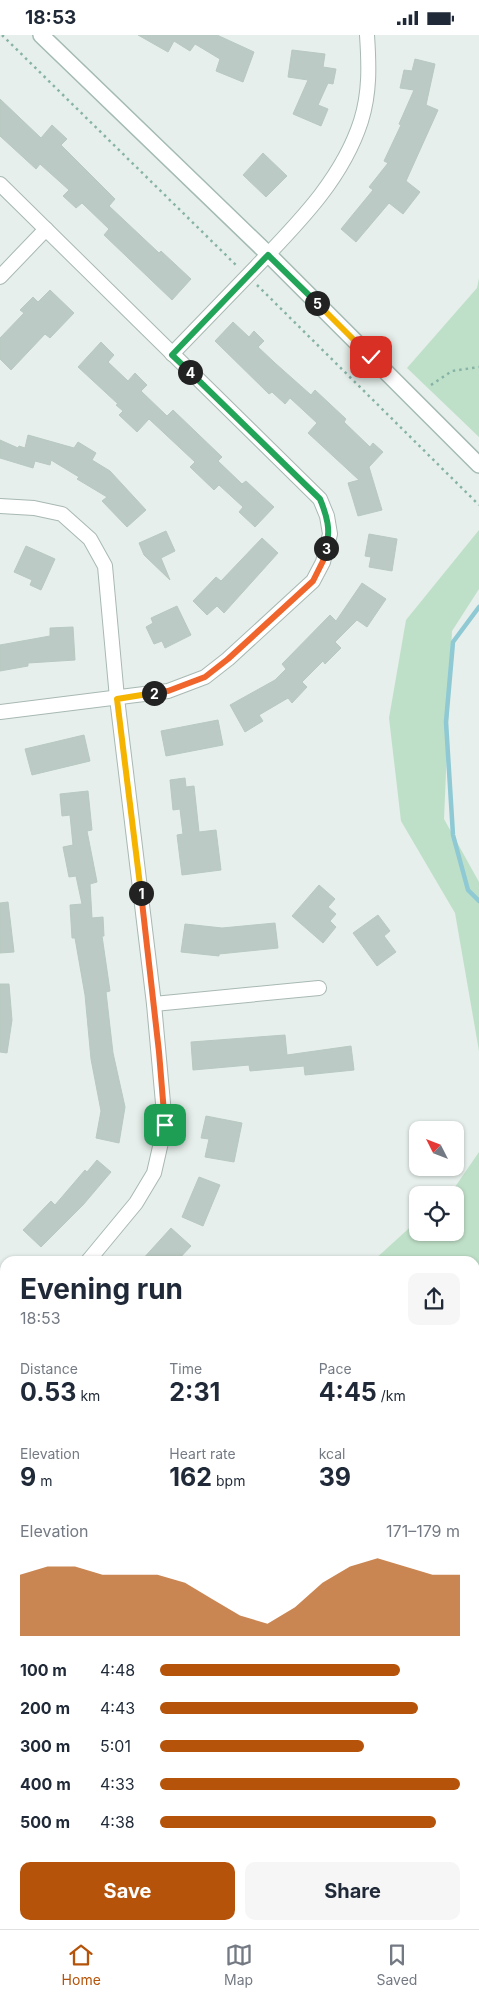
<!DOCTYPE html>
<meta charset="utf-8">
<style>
body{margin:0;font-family:Inter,sans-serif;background:#f6f6f7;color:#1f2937;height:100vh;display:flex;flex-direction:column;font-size:19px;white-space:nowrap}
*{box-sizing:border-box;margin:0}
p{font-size:16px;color:#747a83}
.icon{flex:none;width:28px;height:28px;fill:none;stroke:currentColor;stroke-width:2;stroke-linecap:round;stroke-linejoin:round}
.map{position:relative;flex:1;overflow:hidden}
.panel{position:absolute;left:0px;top:1221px;width:480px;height:674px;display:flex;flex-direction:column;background:#fff;border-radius:15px 15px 0 0;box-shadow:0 1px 4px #0004}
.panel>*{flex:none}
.needle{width:32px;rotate:312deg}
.controls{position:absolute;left:409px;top:1086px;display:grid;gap:10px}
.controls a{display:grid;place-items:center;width:55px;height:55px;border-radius:10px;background:#fff;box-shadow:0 1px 4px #0004;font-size:25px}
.pin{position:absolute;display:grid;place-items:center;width:42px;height:42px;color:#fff;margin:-21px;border-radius:10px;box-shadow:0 2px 8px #0006}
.km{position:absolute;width:25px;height:25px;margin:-12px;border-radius:50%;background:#222;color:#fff;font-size:14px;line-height:25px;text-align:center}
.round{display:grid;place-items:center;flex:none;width:52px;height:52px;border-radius:10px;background:#f6f6f7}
.head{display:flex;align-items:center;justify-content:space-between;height:85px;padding:0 20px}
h1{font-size:28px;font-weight:700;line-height:38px}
.metrics{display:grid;grid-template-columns:repeat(3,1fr);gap:8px;height:85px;padding:5px 20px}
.metrics div{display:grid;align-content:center}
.metrics b{font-size:25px;font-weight:700}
.metrics small{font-size:14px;font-weight:400}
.metrics p{font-size:14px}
.chart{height:140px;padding:10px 20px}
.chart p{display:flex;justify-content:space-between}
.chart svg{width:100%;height:90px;margin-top:5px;fill:#b45309;opacity:.7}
.cta{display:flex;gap:10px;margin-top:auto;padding:10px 20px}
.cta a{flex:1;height:58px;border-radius:10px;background:#b45309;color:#fff;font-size:20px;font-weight:700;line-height:58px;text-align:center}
.cta a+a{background:#f6f6f7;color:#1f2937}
ul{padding:0 20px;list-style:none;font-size:16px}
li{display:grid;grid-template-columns:80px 60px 1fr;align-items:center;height:38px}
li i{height:12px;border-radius:6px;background:#b45309}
.status{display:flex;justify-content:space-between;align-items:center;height:35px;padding:0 25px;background:#fff;direction:ltr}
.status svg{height:14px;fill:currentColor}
.menu{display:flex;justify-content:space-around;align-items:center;height:70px;border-top:1px solid #e0e1e3;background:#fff;font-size:14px;color:#747a83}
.menu a{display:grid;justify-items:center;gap:2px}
.menu .on{color:#b45309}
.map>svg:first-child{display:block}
.green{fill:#bfe0c8}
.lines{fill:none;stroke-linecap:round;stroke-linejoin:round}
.stream{stroke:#8ec9d4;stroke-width:4.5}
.building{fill:#bbcac4;stroke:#b8c9c2}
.street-casing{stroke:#a8b8b2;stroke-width:16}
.secondary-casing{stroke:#a4bbb3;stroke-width:18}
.path{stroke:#86b3a5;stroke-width:2.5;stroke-dasharray:2.5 4;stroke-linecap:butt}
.street{stroke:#fff;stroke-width:14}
.secondary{stroke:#fff;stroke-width:15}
.split-1-casing{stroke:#fff;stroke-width:10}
.split-2-casing{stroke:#fff;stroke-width:10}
.split-3-casing{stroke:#fff;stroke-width:10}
.split-4-casing{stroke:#fff;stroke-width:10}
.split-5-casing{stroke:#fff;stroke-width:10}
.split-6-casing{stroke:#fff;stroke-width:10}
.split-1{stroke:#f0652b;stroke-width:6}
.split-2{stroke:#f5b400;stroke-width:6}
.split-3{stroke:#f0652b;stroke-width:6}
.split-4{stroke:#22a559;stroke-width:6}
.split-5{stroke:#22a559;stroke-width:6}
.split-6{stroke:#f5b400;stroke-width:6}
</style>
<div class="status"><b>18:53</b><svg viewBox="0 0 49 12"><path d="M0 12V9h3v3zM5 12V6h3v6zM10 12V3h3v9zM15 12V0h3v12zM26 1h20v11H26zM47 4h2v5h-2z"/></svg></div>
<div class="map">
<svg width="479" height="1894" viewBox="0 0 479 1894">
<rect width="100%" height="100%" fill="#e6efeb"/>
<!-- green -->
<g class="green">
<path d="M479 243V402L407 333 477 253Z"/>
<path d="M479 495V554L452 596 444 784 479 847V1016L455 878 401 786 389 683 406 585Z"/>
<path d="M479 1117V1270L475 1263V1226H373L417 1186 418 1198H455V1160H447L455 1152Z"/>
<path d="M5 1533V1609H0V1537Z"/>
</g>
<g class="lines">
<!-- stream -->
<path class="stream" d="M479 572 453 607 446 687 453 800 468 855 479 866"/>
</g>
<!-- building -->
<g class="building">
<path d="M138 0H217L254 17 243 47 216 36 220 24 195 9 190 16 174 6 168 17Z"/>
<path d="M292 15 325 19 323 32 336 34 333 49 328 48 318 70 328 74 321 91 293 79 308 45 288 42Z"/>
<path d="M415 24 435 29 426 70 438 75 406 146 420 157 403 179 389 168 356 207 341 194 373 155 369 152 388 128 384 126 401 90 399 89 414 55 400 53 404 35 412 36Z"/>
<path d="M0 64 41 103 52 90 67 104 61 110 115 164 109 171 159 218 161 216 191 244 172 265 104 200 109 194 82 168 76 173 63 161 69 155 40 129 36 134 0 101Z"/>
<path d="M263 118 287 141 266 162 243 140Z"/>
<path d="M50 255 74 278 50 303 45 299 11 335 0 324V303L24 278 20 275 33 262 38 267Z"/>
<path d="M233 287 249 302 254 296 264 306 258 312 275 328 311 360 315 355 346 384 344 387 370 412 373 408 383 417 369 432 382 475 358 481 348 448 359 445 308 398 317 388 290 363 285 369 272 357 269 359 215 306Z"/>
<path d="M101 307 114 320 108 327 128 346 135 338 147 350 141 356 167 381 173 375 222 422 218 426 242 449 246 446 274 472 255 492 239 477 243 472 219 450 214 455 190 432 195 427 149 384 137 397 119 380 123 376 116 370 118 369 78 332Z"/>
<path d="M28 400 74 413 78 407 96 418 92 425 110 436 146 475 127 492 102 466 107 462 77 444 79 442 51 425 50 430 35 426 33 433 0 423V405L18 413 19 411 25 413Z"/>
<path d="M166 496 175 516 161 523 170 545 144 520 139 508Z"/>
<path d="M369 499 397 504 392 536 369 532 371 522 365 521Z"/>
<path d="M262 503 278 518 224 578 217 571 207 580 193 566 216 542 221 546Z"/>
<path d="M26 511 55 524 41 555 30 550 32 545 14 537Z"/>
<path d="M362 548 386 564 367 592 357 585 335 607 341 613 325 629 323 626 302 647 307 652 292 668 288 663 259 680 263 686 245 697 230 670 275 645 286 634 282 629 330 580 336 586Z"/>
<path d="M177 571 191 600 165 613 162 606 154 609 146 592 153 588 151 583Z"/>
<path d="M73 592 75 625 28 628V631L0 636V610L50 601V593Z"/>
<path d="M218 685 223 710 166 721 161 696Z"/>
<path d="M84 700 90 726 32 740 25 714Z"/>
<path d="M185 743 186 752 194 751 199 797 216 795 221 835 182 840 177 800 183 799 180 774 173 775 170 745Z"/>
<path d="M88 756 92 795 87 796 97 847 90 849 92 883 103 882 104 901H102L110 956 106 957 113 1018 125 1072 119 1108 96 1103 101 1076 91 1024 85 960 75 903H72L70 870 82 869 76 841 69 842 63 812 73 810 70 780 62 781 60 759Z"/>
<path d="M319 850 335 864 328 872 336 879 330 886 336 892 323 908 292 881Z"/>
<path d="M8 867 14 917 0 918V868Z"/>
<path d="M378 880 390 896 384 901 396 917 377 931 353 898Z"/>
<path d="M275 888 278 913 219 919V921L181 917 185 889 222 893Z"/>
<path d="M0 949H9L12 985 7 1018 0 1017Z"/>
<path d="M285 1000 287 1020 351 1011 354 1035 305 1040 304 1031 250 1036 249 1030 193 1035 191 1007Z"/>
<path d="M206 1081 242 1088 234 1127 205 1122 209 1104 201 1103Z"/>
<path d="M97 1125 111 1137 83 1170 41 1212 23 1195 51 1166 55 1170 85 1135 87 1137Z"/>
<path d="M199 1142 220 1150 203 1191 182 1182Z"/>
<path d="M171 1193 191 1211 177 1226H141Z"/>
</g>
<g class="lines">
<!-- street casing -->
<g class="street-casing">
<g id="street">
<path d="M0 149 320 464 327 481 330 499 323 527 313 546 228 624 205 642 168 656 0 677"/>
<path d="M0 242 46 194"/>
<path d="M172 319C200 290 228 261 256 232 297 189 342 145 361 86 370 57 369 30 367 0"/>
<path d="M0 471 34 473 62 479 90 504 105 531 117 663 154 969 165 1090 154 1138 136 1168 88 1226"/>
<path d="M154 969 319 953"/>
<path d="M0 1314 5 1309"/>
<path d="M0 1613 5 1621"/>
<path d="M475 1875 479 1879"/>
</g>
</g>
<!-- secondary casing -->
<g class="secondary-casing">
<g id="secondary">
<path d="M41 0 268 219 479 430"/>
<path d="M475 1591 479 1587"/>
<path d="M176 1894 180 1890"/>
</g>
</g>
<!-- path -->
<g class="path">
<path d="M2 0 237 231"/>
<path d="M257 250 479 470"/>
<path d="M431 350 452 336 479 332"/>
</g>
<!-- street -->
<use href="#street" class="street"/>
<!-- secondary -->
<use href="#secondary" class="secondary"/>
</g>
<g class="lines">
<!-- split-1 casing -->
<g class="split-1-casing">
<path id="split-1" d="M141 858 159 1017 165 1090"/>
</g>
<!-- split-2 casing -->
<g class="split-2-casing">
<path id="split-2" d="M141 858 117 664 154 658"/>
</g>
<!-- split-3 casing -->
<g class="split-3-casing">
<path id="split-3" d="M154 658 168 656 205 642 228 624 313 546 323 526 326 513"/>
</g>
<!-- split-4 casing -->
<g class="split-4-casing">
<path id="split-4" d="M190 337 320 464C327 481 331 495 326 513"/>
</g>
<!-- split-5 casing -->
<g class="split-5-casing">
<path id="split-5" d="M190 337 172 320 268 220 317 268"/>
</g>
<!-- split-6 casing -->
<g class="split-6-casing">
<path id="split-6" d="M317 268 371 322"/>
</g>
<!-- split-1 -->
<use href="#split-1" class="split-1"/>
<!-- split-2 -->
<use href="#split-2" class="split-2"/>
<!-- split-3 -->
<use href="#split-3" class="split-3"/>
<!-- split-4 -->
<use href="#split-4" class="split-4"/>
<!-- split-5 -->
<use href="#split-5" class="split-5"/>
<!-- split-6 -->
<use href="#split-6" class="split-6"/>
</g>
</svg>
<div class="controls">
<a><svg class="needle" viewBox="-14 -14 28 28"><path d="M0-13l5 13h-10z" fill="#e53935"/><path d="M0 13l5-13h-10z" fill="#747a83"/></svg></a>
<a><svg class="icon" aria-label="locate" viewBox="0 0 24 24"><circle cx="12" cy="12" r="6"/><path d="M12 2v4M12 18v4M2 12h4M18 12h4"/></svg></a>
</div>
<div class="pin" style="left:165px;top:1090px;background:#1e9e55"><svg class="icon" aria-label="arrive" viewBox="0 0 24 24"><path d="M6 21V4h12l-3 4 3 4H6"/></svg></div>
<div class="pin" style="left:371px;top:322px;background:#d93025"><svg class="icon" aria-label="check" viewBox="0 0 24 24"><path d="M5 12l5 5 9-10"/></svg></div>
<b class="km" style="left:141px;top:858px">1</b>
<b class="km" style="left:154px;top:658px">2</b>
<b class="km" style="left:326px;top:513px">3</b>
<b class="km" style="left:190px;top:337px">4</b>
<b class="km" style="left:317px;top:268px">5</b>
<section class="panel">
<div class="head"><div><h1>Evening run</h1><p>18:53</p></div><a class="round"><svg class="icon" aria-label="share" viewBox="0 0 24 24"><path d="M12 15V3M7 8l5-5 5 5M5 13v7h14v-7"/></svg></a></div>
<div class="metrics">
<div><p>Distance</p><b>0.53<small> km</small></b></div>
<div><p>Time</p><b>2:31</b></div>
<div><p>Pace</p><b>4:45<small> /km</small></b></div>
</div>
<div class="metrics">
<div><p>Elevation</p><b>9<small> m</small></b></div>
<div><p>Heart rate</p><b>162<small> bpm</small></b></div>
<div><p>kcal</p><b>39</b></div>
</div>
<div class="chart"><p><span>Elevation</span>171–179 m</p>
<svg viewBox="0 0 160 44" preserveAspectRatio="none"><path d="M0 44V14L10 10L20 10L30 14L40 14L50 14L60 18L70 26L80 34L90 38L100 30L110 18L120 10L130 6L140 10L150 14L160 14V44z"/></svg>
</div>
<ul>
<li><b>100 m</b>4:48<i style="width:80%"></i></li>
<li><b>200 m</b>4:43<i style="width:86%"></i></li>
<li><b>300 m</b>5:01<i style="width:68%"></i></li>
<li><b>400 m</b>4:33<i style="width:100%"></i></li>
<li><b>500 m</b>4:38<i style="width:92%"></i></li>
</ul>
<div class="cta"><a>Save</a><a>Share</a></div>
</section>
</div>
<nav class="menu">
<a class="on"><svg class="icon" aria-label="home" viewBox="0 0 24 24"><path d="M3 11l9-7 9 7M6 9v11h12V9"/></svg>Home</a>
<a><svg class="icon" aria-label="map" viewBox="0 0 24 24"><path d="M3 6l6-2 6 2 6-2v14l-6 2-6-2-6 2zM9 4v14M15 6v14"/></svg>Map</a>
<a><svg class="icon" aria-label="saved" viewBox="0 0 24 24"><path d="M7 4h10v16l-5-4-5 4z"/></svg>Saved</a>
</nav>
